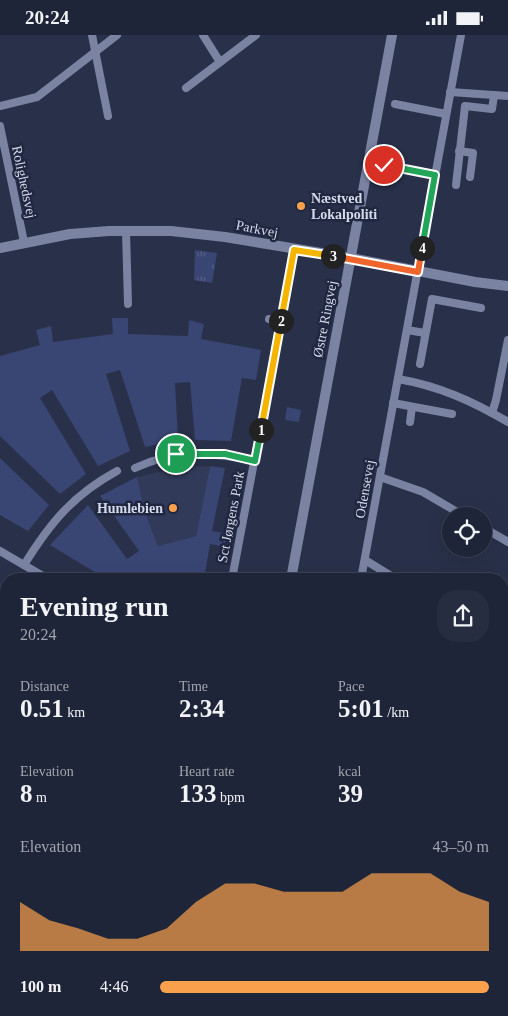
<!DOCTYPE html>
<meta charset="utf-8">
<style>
body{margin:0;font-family:"Times New Roman",serif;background:#272d40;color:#f1f3f6;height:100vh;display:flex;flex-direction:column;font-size:19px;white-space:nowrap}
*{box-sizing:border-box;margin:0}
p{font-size:16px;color:#a1a5ae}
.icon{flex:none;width:28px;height:28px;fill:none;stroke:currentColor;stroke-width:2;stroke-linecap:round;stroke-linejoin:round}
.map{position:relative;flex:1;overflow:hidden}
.side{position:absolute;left:0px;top:538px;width:509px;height:444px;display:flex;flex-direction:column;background:#1f2538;border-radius:20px 20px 0 0;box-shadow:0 5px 20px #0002,0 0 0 1px #3c4253}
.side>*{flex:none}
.buttons{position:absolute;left:442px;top:472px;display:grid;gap:10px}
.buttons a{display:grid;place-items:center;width:50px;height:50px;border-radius:50%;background:#1f2538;box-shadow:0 5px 20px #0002,0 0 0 1px #3c4253;font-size:25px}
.pin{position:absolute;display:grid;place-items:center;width:42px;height:42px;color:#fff;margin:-21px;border:2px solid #fff;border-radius:50%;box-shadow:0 1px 5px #0007}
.km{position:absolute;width:25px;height:25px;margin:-12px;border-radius:50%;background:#222;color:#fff;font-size:14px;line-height:25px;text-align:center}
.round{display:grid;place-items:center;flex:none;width:52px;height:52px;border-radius:20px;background:#272d40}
.overview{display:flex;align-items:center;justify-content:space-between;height:85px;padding:0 20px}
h1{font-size:28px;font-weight:700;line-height:38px}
.metrics{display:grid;grid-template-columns:repeat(3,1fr);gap:8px;height:85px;padding:5px 20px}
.metrics div{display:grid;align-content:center}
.metrics b{font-size:25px;font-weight:700}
.metrics small{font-size:14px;font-weight:400}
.metrics p{font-size:14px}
.chart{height:140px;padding:10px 20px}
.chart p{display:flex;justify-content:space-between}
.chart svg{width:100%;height:90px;margin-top:5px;fill:#f9a04c;opacity:.7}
ul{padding:0 20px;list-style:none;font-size:16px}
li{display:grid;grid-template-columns:80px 60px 1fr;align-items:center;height:38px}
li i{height:12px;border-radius:6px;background:#f9a04c}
.status{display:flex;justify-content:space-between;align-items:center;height:35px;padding:0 25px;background:#1f2538;direction:ltr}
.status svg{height:14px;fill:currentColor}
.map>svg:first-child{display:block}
.built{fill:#313a59}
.grass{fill:url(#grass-tufts)}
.park{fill:#394573}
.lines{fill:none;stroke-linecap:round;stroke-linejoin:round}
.minor{stroke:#7a84a2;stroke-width:8}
.tertiary{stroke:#7a84a2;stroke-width:10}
.primary{stroke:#91a1d7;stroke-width:12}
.split-1-casing{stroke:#fff;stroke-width:10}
.split-2-casing{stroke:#fff;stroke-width:10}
.split-3-casing{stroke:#fff;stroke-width:10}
.split-4-casing{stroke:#fff;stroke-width:10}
.split-5-casing{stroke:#fff;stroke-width:10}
.split-1{stroke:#22a559;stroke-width:6}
.split-2{stroke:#f5b400;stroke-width:6}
.split-3{stroke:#f5b400;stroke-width:6}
.split-4{stroke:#f0652b;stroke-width:6}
.split-5{stroke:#22a559;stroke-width:6}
.poi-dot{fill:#f9a04c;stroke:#202740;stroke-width:2}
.labels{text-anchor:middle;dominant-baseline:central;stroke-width:5;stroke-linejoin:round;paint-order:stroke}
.street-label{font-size:14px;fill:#d5daeb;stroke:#202740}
.poi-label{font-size:14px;font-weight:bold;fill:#d5daeb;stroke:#202740;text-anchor:start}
</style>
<div class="status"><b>20:24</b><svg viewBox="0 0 49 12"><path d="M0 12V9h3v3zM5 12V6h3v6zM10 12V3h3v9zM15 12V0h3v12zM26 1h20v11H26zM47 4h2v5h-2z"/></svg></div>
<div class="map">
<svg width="508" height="981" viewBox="0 0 508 981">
<defs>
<pattern id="grass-tufts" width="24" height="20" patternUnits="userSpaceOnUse" patternTransform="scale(1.25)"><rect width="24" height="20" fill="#394573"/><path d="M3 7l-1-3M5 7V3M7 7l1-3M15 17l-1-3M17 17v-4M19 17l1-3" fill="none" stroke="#555f87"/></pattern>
</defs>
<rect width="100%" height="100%" fill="#29314a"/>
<!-- built -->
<g class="built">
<path d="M210 431 196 501 158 511 145 477 137 442 180 432Z"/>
<path d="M0 768 6 772V914L0 911Z"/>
<path d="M107 975H193L192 981H117Z"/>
</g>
<!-- grass -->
<path class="grass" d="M195 215 217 218 212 248 194 245Z"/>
<!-- park -->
<g class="park">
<path d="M112 283H128V299L188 301 189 285 204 289 201 304 261 315 256 345 242 343 231 406 195 405 190 347 175 348 178 405 145 412 120 335 106 339 130 416 98 431 52 355 40 363 86 439 60 459 0 401V321L40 310 36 295 51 291 53 307 113 299Z"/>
<path d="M287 372 301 375 299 387 285 385Z"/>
<path d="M0 423 49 470 28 496 0 480Z"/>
<path d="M210 431 225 433 212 496 227 499 225 512 210 509 204 544H96L98 539 50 510 88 470 127 524 139 516 100 461 137 442 145 477 158 511 196 501Z"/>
<path d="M0 638 6 641V679L2 676 0 680Z"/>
<path d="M0 707 6 711V746L0 742Z"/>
</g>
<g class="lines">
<!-- minor -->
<g class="minor">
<path d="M92 0 108 81"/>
<path d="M203 0 220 27"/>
<path d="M186 53 256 0"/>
<path d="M450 57 508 61"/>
<path d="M395 69 446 79"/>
<path d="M0 71 37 62 117 0"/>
<path d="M0 91 24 207"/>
<path d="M459 116 473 118 470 142"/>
<path d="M384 130 435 140"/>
<path d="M456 150 465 71 492 74 494 61"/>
<path d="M126 196 128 269"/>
<path d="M269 284 281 287"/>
<path d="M407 295 425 298"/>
<path d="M420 329 432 264 481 273"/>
<path d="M398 344C439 351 472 366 508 387"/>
<path d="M393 368 452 379"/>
<path d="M492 378 496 365 508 305"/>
<path d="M410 387 412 372"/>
<path d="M135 433C175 414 213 417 255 426"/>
<path d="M380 442 423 457 464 481"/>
<path d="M484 493 508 507"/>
<path d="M0 516 48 544"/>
<path d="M365 525 396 544"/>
<path d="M24 530C50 488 73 460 117 436"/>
<path d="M232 544 294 215"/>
<path d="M361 544 461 0"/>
<path d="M502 608 508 611"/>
<path d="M0 614 6 618"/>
<path d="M502 711 508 715"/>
<path d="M0 753 6 757"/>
<path d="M502 948 508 932"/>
<path d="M381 975 391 981"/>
<path d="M5 981 10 975"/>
<path d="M86 981 89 975"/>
<path d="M490 981 493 975"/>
</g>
<!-- tertiary -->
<g class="tertiary">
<path d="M0 213 70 199 109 196H171L225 202 351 223 475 247 508 251"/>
<path d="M291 544 392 0"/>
<path d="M0 582 6 586"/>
</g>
<!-- primary -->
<g class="primary">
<path d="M502 877 508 880"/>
<path d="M502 887 508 891"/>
<path d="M210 981 211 975"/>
</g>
</g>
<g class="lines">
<!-- split-1 casing -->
<g class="split-1-casing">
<path id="split-1" d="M176 419H225L255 426 261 395"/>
</g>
<!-- split-2 casing -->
<g class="split-2-casing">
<path id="split-2" d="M261 395 281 286"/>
</g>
<!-- split-3 casing -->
<g class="split-3-casing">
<path id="split-3" d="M281 286 294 215 333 221"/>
</g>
<!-- split-4 casing -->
<g class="split-4-casing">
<path id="split-4" d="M333 221 418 237 422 213"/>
</g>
<!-- split-5 casing -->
<g class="split-5-casing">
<path id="split-5" d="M384 130 435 140 422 213"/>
</g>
<!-- split-1 -->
<use href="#split-1" class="split-1"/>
<!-- split-2 -->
<use href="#split-2" class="split-2"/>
<!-- split-3 -->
<use href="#split-3" class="split-3"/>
<!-- split-4 -->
<use href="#split-4" class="split-4"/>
<!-- split-5 -->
<use href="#split-5" class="split-5"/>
</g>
<!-- markers -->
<g class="poi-dot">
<circle cx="301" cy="171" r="5"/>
<circle cx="173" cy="473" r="5"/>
</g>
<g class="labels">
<!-- street labels -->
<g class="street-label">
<text transform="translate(24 147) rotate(78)">Rolighedsvej</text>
<text transform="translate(257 194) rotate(11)">Parkvej</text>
<text transform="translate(325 284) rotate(-79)">Østre Ringvej</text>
<text transform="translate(365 454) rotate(-80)">Odensevej</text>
<text transform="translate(231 482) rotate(-79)">Sct Jørgens Park</text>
</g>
<!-- poi labels -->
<g class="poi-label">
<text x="311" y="163">Næstved<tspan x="311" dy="16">Lokalpoliti</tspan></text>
<text x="163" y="473" text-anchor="end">Humlebien</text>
</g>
</g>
</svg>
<div class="buttons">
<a><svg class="icon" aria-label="locate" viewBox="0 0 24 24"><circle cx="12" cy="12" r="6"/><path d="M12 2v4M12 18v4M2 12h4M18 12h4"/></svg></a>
</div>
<div class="pin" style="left:176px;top:419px;background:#1e9e55"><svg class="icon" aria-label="arrive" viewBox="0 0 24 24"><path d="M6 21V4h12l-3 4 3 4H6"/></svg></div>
<div class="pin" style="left:384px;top:130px;background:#d93025"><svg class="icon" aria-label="check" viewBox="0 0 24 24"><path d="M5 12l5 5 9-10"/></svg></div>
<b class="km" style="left:261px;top:395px">1</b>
<b class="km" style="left:281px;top:286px">2</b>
<b class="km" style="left:333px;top:221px">3</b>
<b class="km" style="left:422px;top:213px">4</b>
<section class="side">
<div class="overview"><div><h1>Evening run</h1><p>20:24</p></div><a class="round"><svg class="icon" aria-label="share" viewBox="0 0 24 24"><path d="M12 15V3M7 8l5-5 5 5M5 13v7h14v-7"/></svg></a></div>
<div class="metrics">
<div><p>Distance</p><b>0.51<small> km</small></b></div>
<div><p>Time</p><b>2:34</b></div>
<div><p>Pace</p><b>5:01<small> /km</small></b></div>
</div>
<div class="metrics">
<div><p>Elevation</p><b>8<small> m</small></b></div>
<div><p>Heart rate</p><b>133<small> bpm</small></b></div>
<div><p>kcal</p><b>39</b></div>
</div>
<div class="chart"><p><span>Elevation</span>43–50 m</p>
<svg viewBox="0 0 160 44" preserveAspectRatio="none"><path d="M0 44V20L10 29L20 33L30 38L40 38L50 33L60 20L70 11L80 11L90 15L100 15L110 15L120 6L130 6L140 6L150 15L160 20V44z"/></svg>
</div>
<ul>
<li><b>100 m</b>4:46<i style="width:100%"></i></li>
</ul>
</section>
</div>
